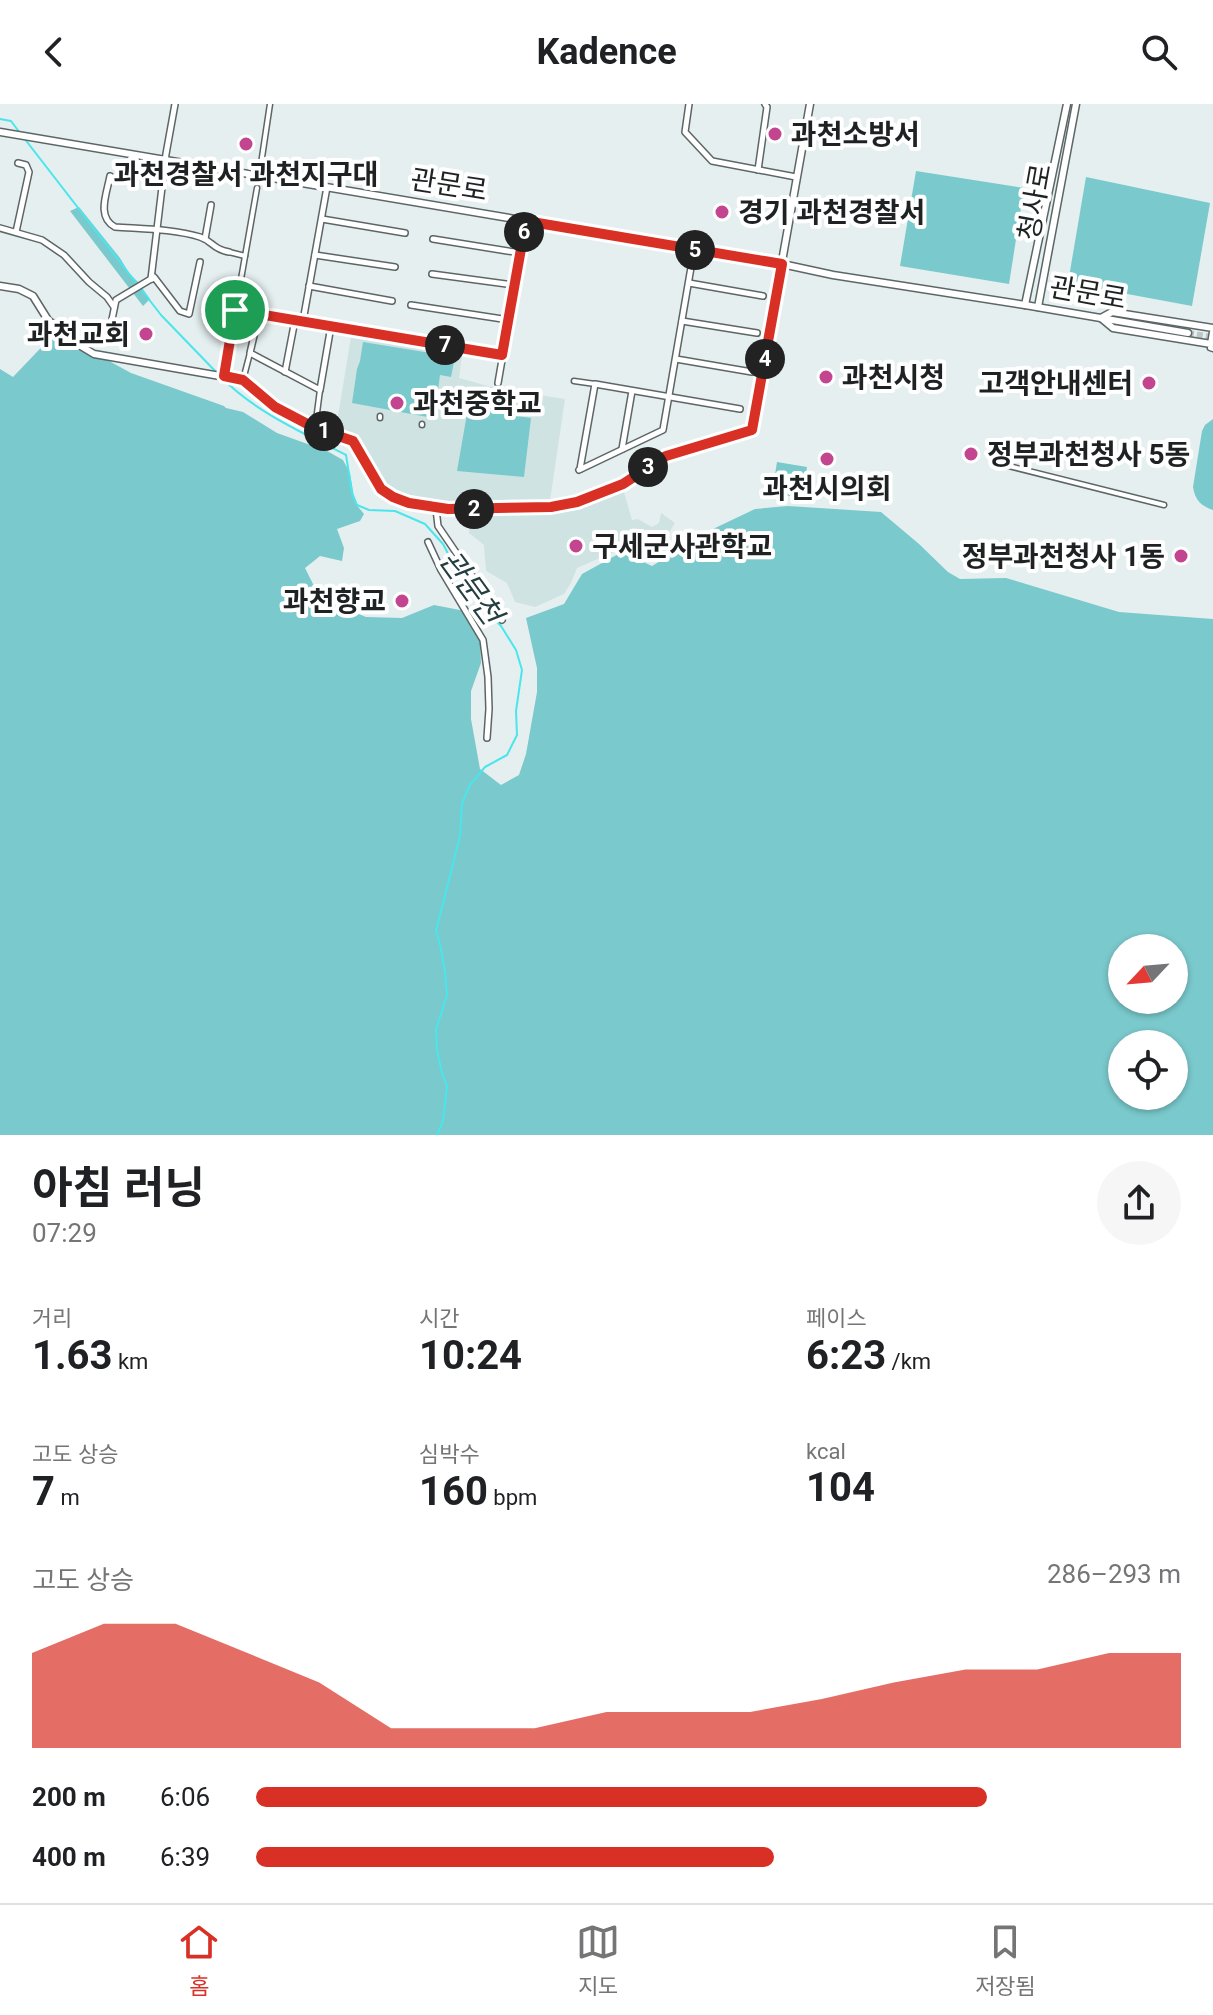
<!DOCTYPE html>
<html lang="ko">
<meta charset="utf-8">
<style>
body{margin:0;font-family:Roboto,"Noto Sans KR",sans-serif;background:#f6f6f6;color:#202124;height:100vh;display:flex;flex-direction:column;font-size:30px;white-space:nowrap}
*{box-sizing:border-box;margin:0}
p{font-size:26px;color:#757577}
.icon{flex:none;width:44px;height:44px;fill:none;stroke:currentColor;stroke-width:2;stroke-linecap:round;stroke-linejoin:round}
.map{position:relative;height:1031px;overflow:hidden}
.side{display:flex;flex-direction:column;background:#fff;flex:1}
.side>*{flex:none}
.needle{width:52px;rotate:244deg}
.buttons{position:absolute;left:1108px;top:830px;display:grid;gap:16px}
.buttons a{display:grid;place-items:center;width:80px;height:80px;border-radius:50%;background:#fff;box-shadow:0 2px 6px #0004;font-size:40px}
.pin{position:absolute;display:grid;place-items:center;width:68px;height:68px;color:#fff;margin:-34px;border:4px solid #fff;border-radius:50%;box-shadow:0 2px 8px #0007}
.km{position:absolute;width:40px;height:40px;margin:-20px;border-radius:50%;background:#222;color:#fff;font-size:22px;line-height:40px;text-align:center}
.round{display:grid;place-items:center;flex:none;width:84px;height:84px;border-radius:42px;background:#f6f6f6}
.overview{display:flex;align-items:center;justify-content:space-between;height:136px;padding:0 32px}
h1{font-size:44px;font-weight:700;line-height:60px}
.figures{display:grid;grid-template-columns:repeat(3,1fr);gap:12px;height:136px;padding:8px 32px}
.figures div{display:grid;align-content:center}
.figures b{font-size:40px;font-weight:700}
.figures small{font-size:22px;font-weight:400}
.figures p{font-size:22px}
.chart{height:224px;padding:16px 32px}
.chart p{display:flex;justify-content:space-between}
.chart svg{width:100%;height:144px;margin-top:8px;fill:#d93025;opacity:.7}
ul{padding:0 32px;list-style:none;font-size:26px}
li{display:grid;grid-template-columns:128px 96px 1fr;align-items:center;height:60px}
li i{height:20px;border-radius:10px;background:#d93025}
header{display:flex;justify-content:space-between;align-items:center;height:104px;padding:0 32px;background:#fff;font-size:36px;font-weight:700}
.tab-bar{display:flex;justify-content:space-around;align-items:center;height:112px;border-top:2px solid #e0e0e0;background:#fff;font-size:22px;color:#757577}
.tab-bar a{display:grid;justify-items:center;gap:4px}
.tab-bar .on{color:#d93025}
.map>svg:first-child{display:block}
.built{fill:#d0e3e3}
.green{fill:#7ac9cc;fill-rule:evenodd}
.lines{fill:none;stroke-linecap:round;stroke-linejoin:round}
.stream{stroke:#4be5ec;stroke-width:2}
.pedestrian-tunnel{stroke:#bdc6c6;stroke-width:4;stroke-dasharray:4 2;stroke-linecap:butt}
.tertiary-tunnel{stroke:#bdc6c6;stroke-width:6;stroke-dasharray:6 3;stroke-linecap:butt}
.pedestrian-casing{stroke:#5d6666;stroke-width:7}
.minor-casing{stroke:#5d6666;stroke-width:8}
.tertiary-casing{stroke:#5d6666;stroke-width:9}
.pedestrian{stroke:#fff;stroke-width:4}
.minor{stroke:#fff;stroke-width:5}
.tertiary{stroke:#fff;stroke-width:6}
.route-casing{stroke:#fff;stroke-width:16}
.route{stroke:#d93025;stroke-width:10}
.poi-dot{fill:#c3448f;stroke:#fff;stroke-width:3}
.labels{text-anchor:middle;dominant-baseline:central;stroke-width:8;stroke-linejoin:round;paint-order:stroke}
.poi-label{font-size:28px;font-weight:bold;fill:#1f2223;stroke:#fff;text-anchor:start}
.street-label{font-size:28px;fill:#1f2223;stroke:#fff}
.water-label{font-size:30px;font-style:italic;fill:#253f40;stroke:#fff}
</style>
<header><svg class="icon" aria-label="back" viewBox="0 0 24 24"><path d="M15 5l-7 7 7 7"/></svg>Kadence<svg class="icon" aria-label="search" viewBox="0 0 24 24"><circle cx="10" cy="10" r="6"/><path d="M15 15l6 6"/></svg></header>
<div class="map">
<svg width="1213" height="1031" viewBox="0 0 1213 1031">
<rect width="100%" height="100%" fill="#e5efef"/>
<!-- built -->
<g class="built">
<path d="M351 233 462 251 459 274 499 285 565 295 550 397H438L395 388 382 377 362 340 336 324Z"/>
<path d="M622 381 632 416 638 415 652 423 659 419 661 409 675 419 667 432 668 448 661 457 650 458 623 444 577 464 571 479 564 490 535 503 515 498 507 479 486 467 484 441 469 429 472 410 511 409 521 405H552Z"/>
</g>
<!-- green -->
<g class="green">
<path d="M916 67 1024 84 1009 180 900 162Z"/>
<path d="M1086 73 1210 99 1192 202 1068 179Z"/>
<path d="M79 103 120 154 129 169 138 178 150 195 143 202 70 107Z"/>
<path d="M56 228 131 269 224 302 226 304 243 308 277 329 327 347 343 356 350 369 355 399 364 410 360 417 337 425 344 444 342 457 320 452 305 464 320 494 366 513 402 514 434 501 465 507 480 531 481 559 471 587V615L480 665 501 681 519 671 526 650 537 588V564L526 514 564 500 582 470 622 448 652 462 713 425 755 405 788 402 881 408 919 440 948 468 960 475 1006 474 1119 508 1213 515V1031H0V265L13 273ZM1122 844H1174V896H1122ZM1122 940H1174V992H1122Z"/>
<path d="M363 238 455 253 451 273 440 271 435 309 433 310V314L352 299 357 265 360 257Z"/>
<path d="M468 304 531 314 524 373 457 367Z"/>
<path d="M1213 315V406C1201 402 1195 396 1193 383L1202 327 1205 321Z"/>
<path d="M777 358 807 363 802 394 772 389Z"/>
</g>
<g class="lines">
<!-- stream -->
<g class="stream">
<path d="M0 15 11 17 20 29"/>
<path d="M24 34 161 211 218 270"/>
<path d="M222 274C257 309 303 329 346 351L352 389 357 401 369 406 395 407 425 420 443 440 455 463 466 476 476 495 501 522 516 546 522 566 516 607 517 631 507 651 485 663 470 681 462 699 460 732 436 827 440 840 445 868 447 891 436 926 437 946 442 969 447 982 443 1017 437 1031"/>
</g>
<!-- pedestrian-tunnel -->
<path class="pedestrian-tunnel" d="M257 84 261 60"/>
<!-- tertiary-tunnel -->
<path class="tertiary-tunnel" d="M1188 229 1213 233"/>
<!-- pedestrian casing -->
<g class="pedestrian-casing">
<g id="pedestrian">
<path d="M261 60 270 0"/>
<path d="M229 148 245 152"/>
<path d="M235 206 259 210"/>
<path d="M1210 244 1213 245"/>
<path d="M224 272 257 84"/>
<path d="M243 276 250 249"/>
<path d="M574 277 595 280"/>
<path d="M380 314V312"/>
<path d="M422 321V320"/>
<path d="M315 324 320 286"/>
<path d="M1005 361 1164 401"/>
</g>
</g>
<!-- minor casing -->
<g class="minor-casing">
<g id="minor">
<path d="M689 0 685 28 712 57 796 73"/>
<path d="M758 66 767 3 765 0"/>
<path d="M110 72C107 89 96 113 115 123 143 125 174 125 200 133 213 137 212 145 229 148"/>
<path d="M322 115 405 129"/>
<path d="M0 124 42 136 64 151 89 178 107 193 114 203"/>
<path d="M16 128 29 68 26 61 18 59"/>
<path d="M205 135 211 101"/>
<path d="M433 135 520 149"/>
<path d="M315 151 395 163"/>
<path d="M432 170 514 181"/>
<path d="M151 175 166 50 175 0"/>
<path d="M152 175 154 173 180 207 189 210 200 158"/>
<path d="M689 179 763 192"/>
<path d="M309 182 392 197"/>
<path d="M411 201 509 216"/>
<path d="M303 217 327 83"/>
<path d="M682 217 757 229"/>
<path d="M331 222 320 286 250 249 259 210 502 251"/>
<path d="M109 230 116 196 151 175"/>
<path d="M676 255 752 268"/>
<path d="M285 268 295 216"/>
<path d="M498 279 526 117"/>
<path d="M622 345 632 287"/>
<path d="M580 365 595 280 740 305"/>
<path d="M579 366 663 326 694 146"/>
<path d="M436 405 438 422 502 516"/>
<path d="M428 438 441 466 483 536 488 573 489 605 487 634"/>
</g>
</g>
<!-- tertiary casing -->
<g class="tertiary-casing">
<g id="tertiary">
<path d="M0 28 782 160 833 171 1025 201 1188 229"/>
<path d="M0 182 19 185 33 192 48 216 74 238 94 250 243 276 275 303 295 314 315 324 353 337 381 385 393 393 409 399 448 405 551 403 577 398 623 380 666 352 752 326 810 0"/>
<path d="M1025 201 1067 0"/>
<path d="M1038 203 1076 0"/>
<path d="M1213 224 1112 208 1101 214 1113 224 1211 240 1213 228"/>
</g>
</g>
<!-- pedestrian -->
<use href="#pedestrian" class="pedestrian"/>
<!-- minor -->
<use href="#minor" class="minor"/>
<!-- tertiary -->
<use href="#tertiary" class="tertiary"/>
</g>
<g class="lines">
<!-- route casing -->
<g class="route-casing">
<path id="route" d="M526 117 782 160 752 326 666 352 623 380 577 398 551 403 448 405 409 399 393 393 381 385 353 337 315 324 275 303 243 276 224 272 235 206 502 251Z"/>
</g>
<!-- route -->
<use href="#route" class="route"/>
</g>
<!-- markers -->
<g class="poi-dot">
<circle cx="775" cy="30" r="8"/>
<circle cx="246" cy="40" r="8"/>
<circle cx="722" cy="108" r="8"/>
<circle cx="146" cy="230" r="8"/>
<circle cx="826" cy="273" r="8"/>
<circle cx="1149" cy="279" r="8"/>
<circle cx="397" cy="299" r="8"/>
<circle cx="971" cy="350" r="8"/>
<circle cx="827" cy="355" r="8"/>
<circle cx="576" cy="442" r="8"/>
<circle cx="1181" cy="452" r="8"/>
<circle cx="402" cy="497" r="8"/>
</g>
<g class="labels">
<!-- poi labels -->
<g class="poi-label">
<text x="791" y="30">과천소방서</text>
<text x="246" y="70" text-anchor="middle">과천경찰서 과천지구대</text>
<text x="738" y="108">경기 과천경찰서</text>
<text x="130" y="230" text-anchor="end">과천교회</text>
<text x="842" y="273">과천시청</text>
<text x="1133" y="279" text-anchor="end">고객안내센터</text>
<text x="413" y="299">과천중학교</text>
<text x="987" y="350">정부과천청사 5동</text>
<text x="827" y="384" text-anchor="middle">과천시의회</text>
<text x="592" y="442">구세군사관학교</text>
<text x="1165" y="452" text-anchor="end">정부과천청사 1동</text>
<text x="386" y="497" text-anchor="end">과천향교</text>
</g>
<!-- street labels -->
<g class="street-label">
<text transform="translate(449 81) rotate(9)">관문로</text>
<text transform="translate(1035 98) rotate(-80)">청사로</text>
<text transform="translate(1088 189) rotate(10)">관문로</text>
</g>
<!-- water labels -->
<g class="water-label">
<text transform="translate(471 483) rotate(54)">관문천</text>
</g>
</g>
</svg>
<div class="buttons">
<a><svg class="needle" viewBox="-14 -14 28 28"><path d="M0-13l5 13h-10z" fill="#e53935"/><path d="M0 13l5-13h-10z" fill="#757577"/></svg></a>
<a><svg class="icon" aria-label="locate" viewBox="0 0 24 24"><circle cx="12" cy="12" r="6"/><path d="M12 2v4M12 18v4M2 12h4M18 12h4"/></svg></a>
</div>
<div class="pin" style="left:235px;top:206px;background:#1e9e55"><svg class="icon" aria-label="arrive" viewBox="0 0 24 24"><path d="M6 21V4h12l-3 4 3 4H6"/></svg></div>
<b class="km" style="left:324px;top:327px">1</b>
<b class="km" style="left:474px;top:405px">2</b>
<b class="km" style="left:648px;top:363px">3</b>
<b class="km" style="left:765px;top:255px">4</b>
<b class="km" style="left:695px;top:146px">5</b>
<b class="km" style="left:524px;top:128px">6</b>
<b class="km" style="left:445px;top:241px">7</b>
</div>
<section class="side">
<div class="overview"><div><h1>아침 러닝</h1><p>07:29</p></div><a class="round"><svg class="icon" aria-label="share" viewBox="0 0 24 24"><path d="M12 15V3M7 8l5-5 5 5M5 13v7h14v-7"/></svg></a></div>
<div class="figures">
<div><p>거리</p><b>1.63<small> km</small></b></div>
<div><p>시간</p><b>10:24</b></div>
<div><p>페이스</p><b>6:23<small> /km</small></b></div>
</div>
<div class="figures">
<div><p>고도 상승</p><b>7<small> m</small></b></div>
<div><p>심박수</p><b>160<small> bpm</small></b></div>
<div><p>kcal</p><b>104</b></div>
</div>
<div class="chart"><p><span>고도 상승</span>286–293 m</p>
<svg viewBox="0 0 160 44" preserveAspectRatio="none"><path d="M0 44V15L10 6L20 6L30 15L40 24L50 38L60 38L70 38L80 33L90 33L100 33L110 29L120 24L130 20L140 20L150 15L160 15V44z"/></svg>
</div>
<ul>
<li><b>200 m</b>6:06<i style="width:79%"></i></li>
<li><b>400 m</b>6:39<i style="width:56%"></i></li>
</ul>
</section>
<nav class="tab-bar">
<a class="on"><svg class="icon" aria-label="home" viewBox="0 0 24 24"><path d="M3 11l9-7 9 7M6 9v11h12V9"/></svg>홈</a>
<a><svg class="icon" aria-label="map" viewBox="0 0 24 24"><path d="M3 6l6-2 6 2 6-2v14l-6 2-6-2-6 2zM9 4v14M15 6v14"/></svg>지도</a>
<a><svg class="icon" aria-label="saved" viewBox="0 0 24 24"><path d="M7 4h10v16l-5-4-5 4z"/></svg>저장됨</a>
</nav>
